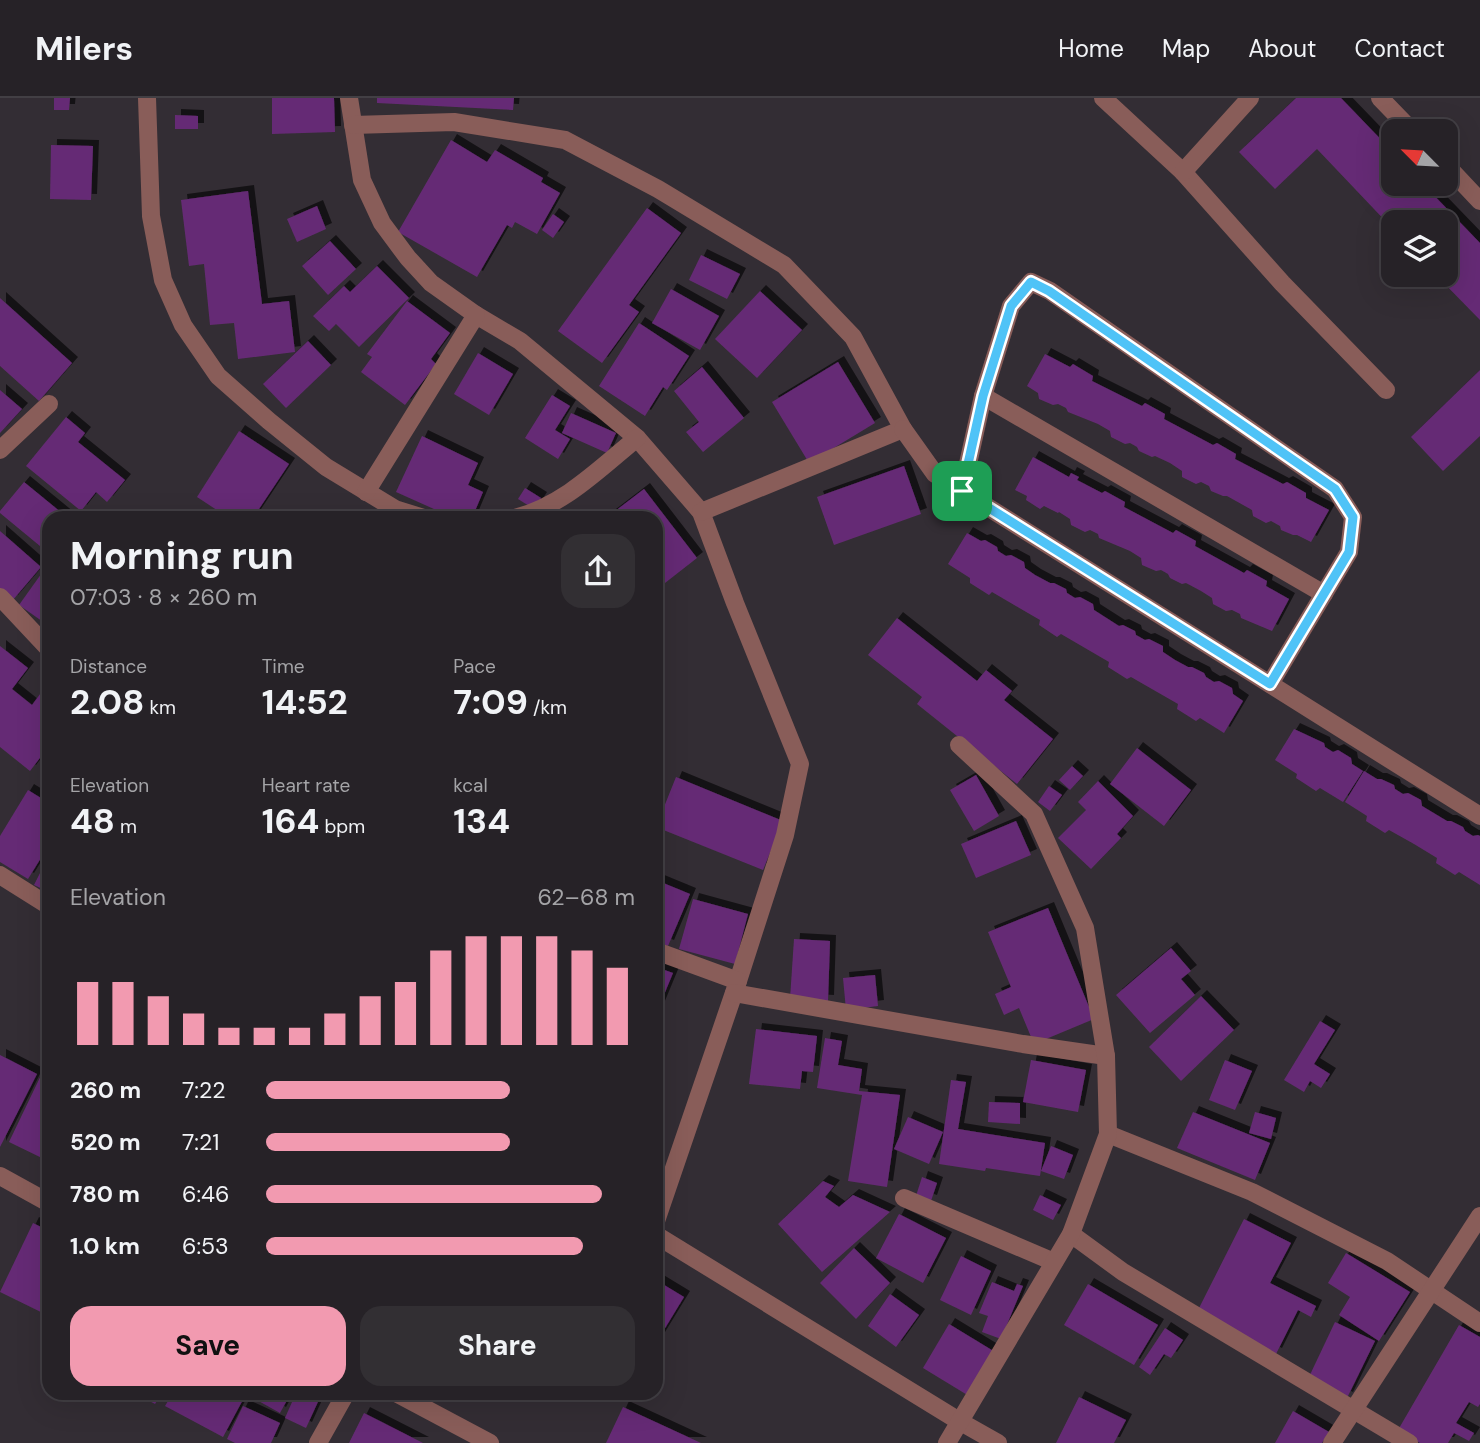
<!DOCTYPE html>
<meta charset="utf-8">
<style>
body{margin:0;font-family:"DM Sans",sans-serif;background:#322f33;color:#f1f3f6;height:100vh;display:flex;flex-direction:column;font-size:26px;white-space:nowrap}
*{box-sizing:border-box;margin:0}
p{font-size:23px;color:#a4a4a7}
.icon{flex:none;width:38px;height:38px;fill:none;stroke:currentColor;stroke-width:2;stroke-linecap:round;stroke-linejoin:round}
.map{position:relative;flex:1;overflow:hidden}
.details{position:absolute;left:42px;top:413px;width:621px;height:889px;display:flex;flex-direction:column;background:#262227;border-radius:21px;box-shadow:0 7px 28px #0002,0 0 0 2px #423f44}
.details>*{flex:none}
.needle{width:46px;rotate:294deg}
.fabs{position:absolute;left:1381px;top:21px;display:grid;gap:14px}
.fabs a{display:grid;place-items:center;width:77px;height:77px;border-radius:14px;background:#262227;box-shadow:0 7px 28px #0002,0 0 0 2px #423f44;font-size:35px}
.pin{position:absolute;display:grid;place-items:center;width:60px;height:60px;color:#fff;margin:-30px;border-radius:14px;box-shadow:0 4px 10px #0006}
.round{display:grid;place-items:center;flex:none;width:74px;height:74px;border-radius:21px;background:#322f33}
.summary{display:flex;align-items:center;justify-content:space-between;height:119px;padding:0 28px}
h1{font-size:38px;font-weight:700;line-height:52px}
.metrics{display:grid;grid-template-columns:repeat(3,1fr);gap:10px;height:119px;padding:7px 28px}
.metrics div{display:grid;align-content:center}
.metrics b{font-size:35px;font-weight:700}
.metrics small{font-size:19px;font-weight:400}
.metrics p{font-size:19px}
.chart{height:196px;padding:14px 28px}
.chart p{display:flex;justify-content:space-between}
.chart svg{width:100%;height:126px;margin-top:7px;stroke:#f29ab0;stroke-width:6}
.cta{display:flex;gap:14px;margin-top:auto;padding:14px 28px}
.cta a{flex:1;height:80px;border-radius:21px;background:#f29ab0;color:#111;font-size:28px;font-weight:700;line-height:80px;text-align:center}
.cta a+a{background:#322f33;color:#f1f3f6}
ul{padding:0 28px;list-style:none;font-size:23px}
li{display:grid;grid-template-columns:112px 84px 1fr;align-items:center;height:52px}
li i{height:18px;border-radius:9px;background:#f29ab0}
header{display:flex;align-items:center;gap:42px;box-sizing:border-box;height:98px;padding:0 35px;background:#262227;border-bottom:2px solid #423f44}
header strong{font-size:33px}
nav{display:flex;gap:38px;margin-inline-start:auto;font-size:24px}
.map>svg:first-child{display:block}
.building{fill:#652b74;filter:url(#shadow)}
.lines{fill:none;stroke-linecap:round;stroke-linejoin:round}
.minor{stroke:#895d59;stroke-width:18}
.route-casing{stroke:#fff;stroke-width:14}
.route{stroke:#4fc3f7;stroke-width:9}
</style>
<header>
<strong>Milers</strong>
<nav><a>Home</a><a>Map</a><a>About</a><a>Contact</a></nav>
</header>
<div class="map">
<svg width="1480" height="1345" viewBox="0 0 1480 1345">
<defs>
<filter id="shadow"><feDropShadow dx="6" dy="-6" stdDeviation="0" flood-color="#0009"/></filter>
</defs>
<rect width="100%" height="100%" fill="#332d34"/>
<!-- building -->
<g class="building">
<path d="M54 0H70L69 12H54Z"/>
<path d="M272 0H334L335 34 272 36Z"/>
<path d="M377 0H514L513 12 377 5Z"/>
<path d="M1296 0H1341L1393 54V86H1423L1480 145V222L1436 177H1446V124H1393V131L1317 51 1275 91 1239 54Z"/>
<path d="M175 17 198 18V31H175Z"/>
<path d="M451 42 487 64 495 52 543 80 541 84 560 95 537 136 515 124 512 130 507 127 477 179 398 134Z"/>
<path d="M51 47 93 48 91 102 50 101Z"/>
<path d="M248 93 262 206 289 203 295 254 238 261 234 225 210 227 204 166 189 168 181 102Z"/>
<path d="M317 108 326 131 297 144 287 121Z"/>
<path d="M647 110 681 135 629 207 639 214 602 265 558 233Z"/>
<path d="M553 116 564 124 553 140 542 132Z"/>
<path d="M330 143 356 171 328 197 302 168Z"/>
<path d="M701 157 740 176 727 201 689 182Z"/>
<path d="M377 168 409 200 359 249 336 226 329 233 313 218 344 188 350 194Z"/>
<path d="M671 191 719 218 700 252 652 225Z"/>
<path d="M760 193 802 232 757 280 715 241Z"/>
<path d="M0 200 72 265 39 303 0 268Z"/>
<path d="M407 203 450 235 431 261 436 266 405 307 361 274 372 259 367 256Z"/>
<path d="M639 225 689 258 667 292 663 289 645 318 599 288Z"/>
<path d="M308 243 331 267 286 310 263 286Z"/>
<path d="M478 255 513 276 489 317 454 296Z"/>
<path d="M1045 256 1070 269 1073 266 1093 278 1092 283 1142 308 1145 305 1165 316 1164 321 1213 347 1217 345 1236 356 1235 361 1283 386 1287 384 1306 395V400L1329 412 1311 444 1297 437H1293L1281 432 1280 428 1271 423 1266 425 1253 418 1252 412 1227 398H1223L1211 393 1209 388 1201 384 1196 386 1182 379V373L1170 365 1155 358 1152 359 1139 353 1137 349 1130 345 1125 346 1111 339 1110 333 1098 326 1068 314 1066 310 1058 306 1053 307 1039 301 1038 295 1027 288Z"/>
<path d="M838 264 875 325 809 365 772 304Z"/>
<path d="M702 269 744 320 703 354 686 334 699 324 674 293Z"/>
<path d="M1480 272V338L1443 373 1411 339Z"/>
<path d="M0 292 22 311 0 335Z"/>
<path d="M552 297 570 308 555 332 570 341 558 361 525 340Z"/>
<path d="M571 315 616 335 607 355 562 335Z"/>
<path d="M66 319 85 335 78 344 125 382 107 404 96 394 81 413 26 368Z"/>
<path d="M239 333 289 366 253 420H229L197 399Z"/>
<path d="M422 338 478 365 468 387 483 394 472 420H454L396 394Z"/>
<path d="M1033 359 1069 379 1071 375 1079 379 1077 382 1102 395 1105 393 1125 404 1124 409 1173 435 1176 432 1196 443 1195 448 1244 475 1247 472 1267 483 1266 488 1289 501 1272 533 1241 520 1240 516 1232 512 1226 513 1213 506 1212 500 1201 493 1186 485 1182 486 1170 480 1168 476 1161 472 1156 473 1142 467 1141 460 1130 453 1099 440 1098 436 1090 432 1085 434 1071 427 1070 421 1059 414 1058 415 1044 408 1040 411 1026 402 1027 398 1015 392Z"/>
<path d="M904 368 921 416 834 447 817 399Z"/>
<path d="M24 384 68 420H49V450L46 453 0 415V413Z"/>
<path d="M525 390 541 400 534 411 518 401Z"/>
<path d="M644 391 697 460 656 492V420H606Z"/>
<path d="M0 433 41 469 12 503 0 492Z"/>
<path d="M967 435 981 443 985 442 997 449 998 453 1006 458 1011 457 1024 464 1025 470 1035 477 1050 485H1054L1066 491 1067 495 1075 500 1080 499 1093 506 1094 512 1119 528 1123 527 1135 533 1136 537 1145 542 1149 541 1163 548V554L1175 562 1188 569H1192L1204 575 1206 579 1214 584 1219 583 1232 590 1233 596 1243 603 1224 635 1200 620 1196 623 1177 611 1178 606 1131 579 1127 581 1108 569 1109 564 1061 536 1057 539 1039 527 1040 522 992 494 989 497 970 485V480L948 466Z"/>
<path d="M49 465V528L19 507Z"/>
<path d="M897 520 977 583 986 572 1012 593 1004 602 1053 641 1017 686 917 606 922 599 868 557Z"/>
<path d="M0 548 28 570 12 591 32 607 46 588 49 590V648L30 673 0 649Z"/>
<path d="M1294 631 1324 645 1325 649 1333 654 1338 652 1351 660 1352 666 1363 673 1343 704 1320 690 1316 693 1296 680 1297 676 1275 662Z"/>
<path d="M1137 650 1191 692 1164 728 1110 686Z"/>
<path d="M1072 668 1083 678 1070 692 1059 682Z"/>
<path d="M1364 673 1377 681H1381L1394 687 1395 691 1403 696 1408 695 1421 702 1422 708 1447 723H1451L1463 729 1465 733 1473 738 1478 737 1480 738V787L1459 774 1455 777 1436 765 1437 760 1414 746 1389 732 1385 735 1366 723 1367 718 1345 704Z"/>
<path d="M976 677 999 718 974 733 950 692Z"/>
<path d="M676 679 783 723 763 772 656 729Z"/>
<path d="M1098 683 1133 718 1117 736 1121 740 1091 771 1058 740 1086 712 1078 704Z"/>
<path d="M1049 688 1062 697 1050 713 1038 704Z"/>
<path d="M28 692 49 705V747L28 781 0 764V738Z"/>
<path d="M1016 723 1031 757 976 780 961 746Z"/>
<path d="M49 757V794L34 787Z"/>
<path d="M656 782 690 796 668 848 656 843Z"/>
<path d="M693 801 748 816 735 866 679 851Z"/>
<path d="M1048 810 1094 921 1034 946 1019 910 1004 917 995 896 1011 889 988 834Z"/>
<path d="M794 841 830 843 828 903 790 901Z"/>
<path d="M1171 850 1191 873 1181 881 1195 897 1150 935 1116 897Z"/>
<path d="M656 869 673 875 656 916Z"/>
<path d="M875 877 878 908 846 912 843 880Z"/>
<path d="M1201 898 1234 932 1181 983 1149 949Z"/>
<path d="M1320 923 1335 932 1314 966 1330 976 1321 990 1310 983 1304 994 1284 982Z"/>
<path d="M756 931 817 938 813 974 802 973 800 991 749 986Z"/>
<path d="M825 940 842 943 838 967 862 971 859 993 900 997 887 1089 848 1083 862 997 817 990Z"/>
<path d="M0 957 37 976 0 1049Z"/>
<path d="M1031 962 1086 972 1078 1014 1023 1004Z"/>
<path d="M1225 962 1252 973 1235 1012 1209 1002Z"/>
<path d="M45 969 49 971V1075L40 1070 44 1061 9 1044Z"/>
<path d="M951 982 966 984 958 1031 1045 1045 1040 1078 986 1070 985 1073 939 1066Z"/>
<path d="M989 1004 1020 1005V1026L988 1024Z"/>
<path d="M1193 1014 1270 1045 1255 1082 1177 1050Z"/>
<path d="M1255 1014 1276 1020 1271 1041 1249 1035Z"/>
<path d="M908 1019 943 1034 929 1066 894 1051Z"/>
<path d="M1051 1048 1073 1057 1064 1081 1041 1073Z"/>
<path d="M922 1079 937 1085 931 1103 916 1098Z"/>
<path d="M823 1083 834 1088 825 1099 839 1109 853 1097 890 1114 822 1174 778 1126Z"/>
<path d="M1040 1097 1061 1107 1053 1122 1033 1112Z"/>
<path d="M899 1116 946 1140 923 1185 876 1160Z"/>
<path d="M1244 1121 1291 1145 1270 1185 1316 1208 1311 1219 1298 1212 1276 1256 1196 1216Z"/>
<path d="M33 1125 49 1133V1218L0 1194Z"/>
<path d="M854 1150 890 1185 856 1221 820 1185Z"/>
<path d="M1346 1155 1410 1194 1379 1243 1339 1217 1350 1199 1328 1185Z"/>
<path d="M961 1158 991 1173 971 1217 940 1202Z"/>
<path d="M656 1182 684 1199 656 1245Z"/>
<path d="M992 1184 1014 1193 1017 1186 1023 1188 1001 1241 982 1234 988 1218 979 1215Z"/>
<path d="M1088 1186 1158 1227 1134 1267 1064 1227Z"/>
<path d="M890 1196 919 1217 896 1249 868 1228Z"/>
<path d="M1335 1224 1375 1243 1347 1300 1308 1281Z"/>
<path d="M949 1226 995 1254 969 1298 923 1270Z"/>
<path d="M1459 1227 1480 1239V1306L1478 1309 1469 1304 1456 1325 1474 1335 1469 1343 1454 1335 1448 1345H1420L1398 1332Z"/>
<path d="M1165 1230 1183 1242 1171 1260 1164 1256 1150 1277 1139 1269Z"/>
<path d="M135 1295H162L155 1306Z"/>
<path d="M173 1295H291L280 1315 246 1296 223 1339 165 1308Z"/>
<path d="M296 1295H322L306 1330 285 1320Z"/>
<path d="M1079 1299 1126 1322 1114 1345H1056Z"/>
<path d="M243 1308 280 1325 271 1345H235L227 1341Z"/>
<path d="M623 1309 701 1345H606Z"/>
<path d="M1293 1313 1329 1334 1322 1345H1275Z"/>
<path d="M364 1315 423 1345H349Z"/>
</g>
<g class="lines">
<!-- minor -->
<g class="minor">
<path d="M147 0 151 118 163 182 183 227 218 278 269 323 326 369 395 411 424 420"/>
<path d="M349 0 362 82 382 125 408 160 431 185 476 217 520 243 637 340 701 414 735 505 800 666 785 737 738 883 656 1123"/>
<path d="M1103 0 1183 74 1282 185 1386 292"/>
<path d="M1380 0 1412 33"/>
<path d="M353 27 454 24 565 42 658 91 784 167 853 239 903 331 701 414"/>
<path d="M1446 67 1480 103"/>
<path d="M1183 74 1250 0"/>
<path d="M983 298 1324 496"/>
<path d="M903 331 935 376 1480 718"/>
<path d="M0 352 49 306"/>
<path d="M962 393 983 298 1011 208 1031 184 1050 193 1335 391 1353 419 1349 454 1270 586"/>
<path d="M366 394 476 217"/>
<path d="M515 420C564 407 598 372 637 340"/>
<path d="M0 499 49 551"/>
<path d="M0 777 49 808"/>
<path d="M656 853 738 883"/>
<path d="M734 895 1023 946 1106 958"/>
<path d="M1108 1036 1252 1094 1387 1163 1480 1225"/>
<path d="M0 1078 49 1105"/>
<path d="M904 1100 1054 1164"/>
<path d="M1071 1136 1123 1174 1409 1345"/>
<path d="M656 1137 959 1323 998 1345"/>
<path d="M396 1295 490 1345"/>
<path d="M318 1345 346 1295"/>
<path d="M947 1345 1071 1136 1108 1036 1106 958 1085 830 1034 716 959 647"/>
<path d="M1332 1345 1480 1118"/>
</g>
</g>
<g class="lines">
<!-- route casing -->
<g class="route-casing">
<path id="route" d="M1031 184 1049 193 1335 391 1353 419 1349 454 1270 586 962 393 983 298 1011 208Z"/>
</g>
<!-- route -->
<use href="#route" class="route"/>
</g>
</svg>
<div class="fabs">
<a><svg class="needle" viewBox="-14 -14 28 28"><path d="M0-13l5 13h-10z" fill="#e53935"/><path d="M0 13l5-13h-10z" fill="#a4a4a7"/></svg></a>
<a><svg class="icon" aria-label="layers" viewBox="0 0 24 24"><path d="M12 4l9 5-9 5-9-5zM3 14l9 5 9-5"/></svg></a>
</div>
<div class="pin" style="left:962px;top:393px;background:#1e9e55"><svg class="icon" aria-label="arrive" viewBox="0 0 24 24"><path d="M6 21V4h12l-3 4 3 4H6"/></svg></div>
<section class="details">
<div class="summary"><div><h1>Morning run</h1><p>07:03 · 8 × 260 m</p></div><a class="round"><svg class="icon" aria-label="share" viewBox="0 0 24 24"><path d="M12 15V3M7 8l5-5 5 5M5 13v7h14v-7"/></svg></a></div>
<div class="metrics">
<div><p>Distance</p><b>2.08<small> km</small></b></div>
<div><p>Time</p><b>14:52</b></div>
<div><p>Pace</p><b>7:09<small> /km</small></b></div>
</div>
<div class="metrics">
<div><p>Elevation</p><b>48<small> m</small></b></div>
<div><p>Heart rate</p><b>164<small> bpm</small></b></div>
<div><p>kcal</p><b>134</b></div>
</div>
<div class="chart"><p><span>Elevation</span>62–68 m</p>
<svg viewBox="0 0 160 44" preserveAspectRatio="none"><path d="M5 44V22M15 44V22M25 44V27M35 44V33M45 44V38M55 44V38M65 44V38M75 44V33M85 44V27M95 44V22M105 44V11M115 44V6M125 44V6M135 44V6M145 44V11M155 44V17"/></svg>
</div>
<ul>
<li><b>260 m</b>7:22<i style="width:66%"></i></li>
<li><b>520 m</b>7:21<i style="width:66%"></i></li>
<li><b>780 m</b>6:46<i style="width:91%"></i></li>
<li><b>1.0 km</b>6:53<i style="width:86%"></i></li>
</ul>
<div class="cta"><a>Save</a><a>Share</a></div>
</section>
</div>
